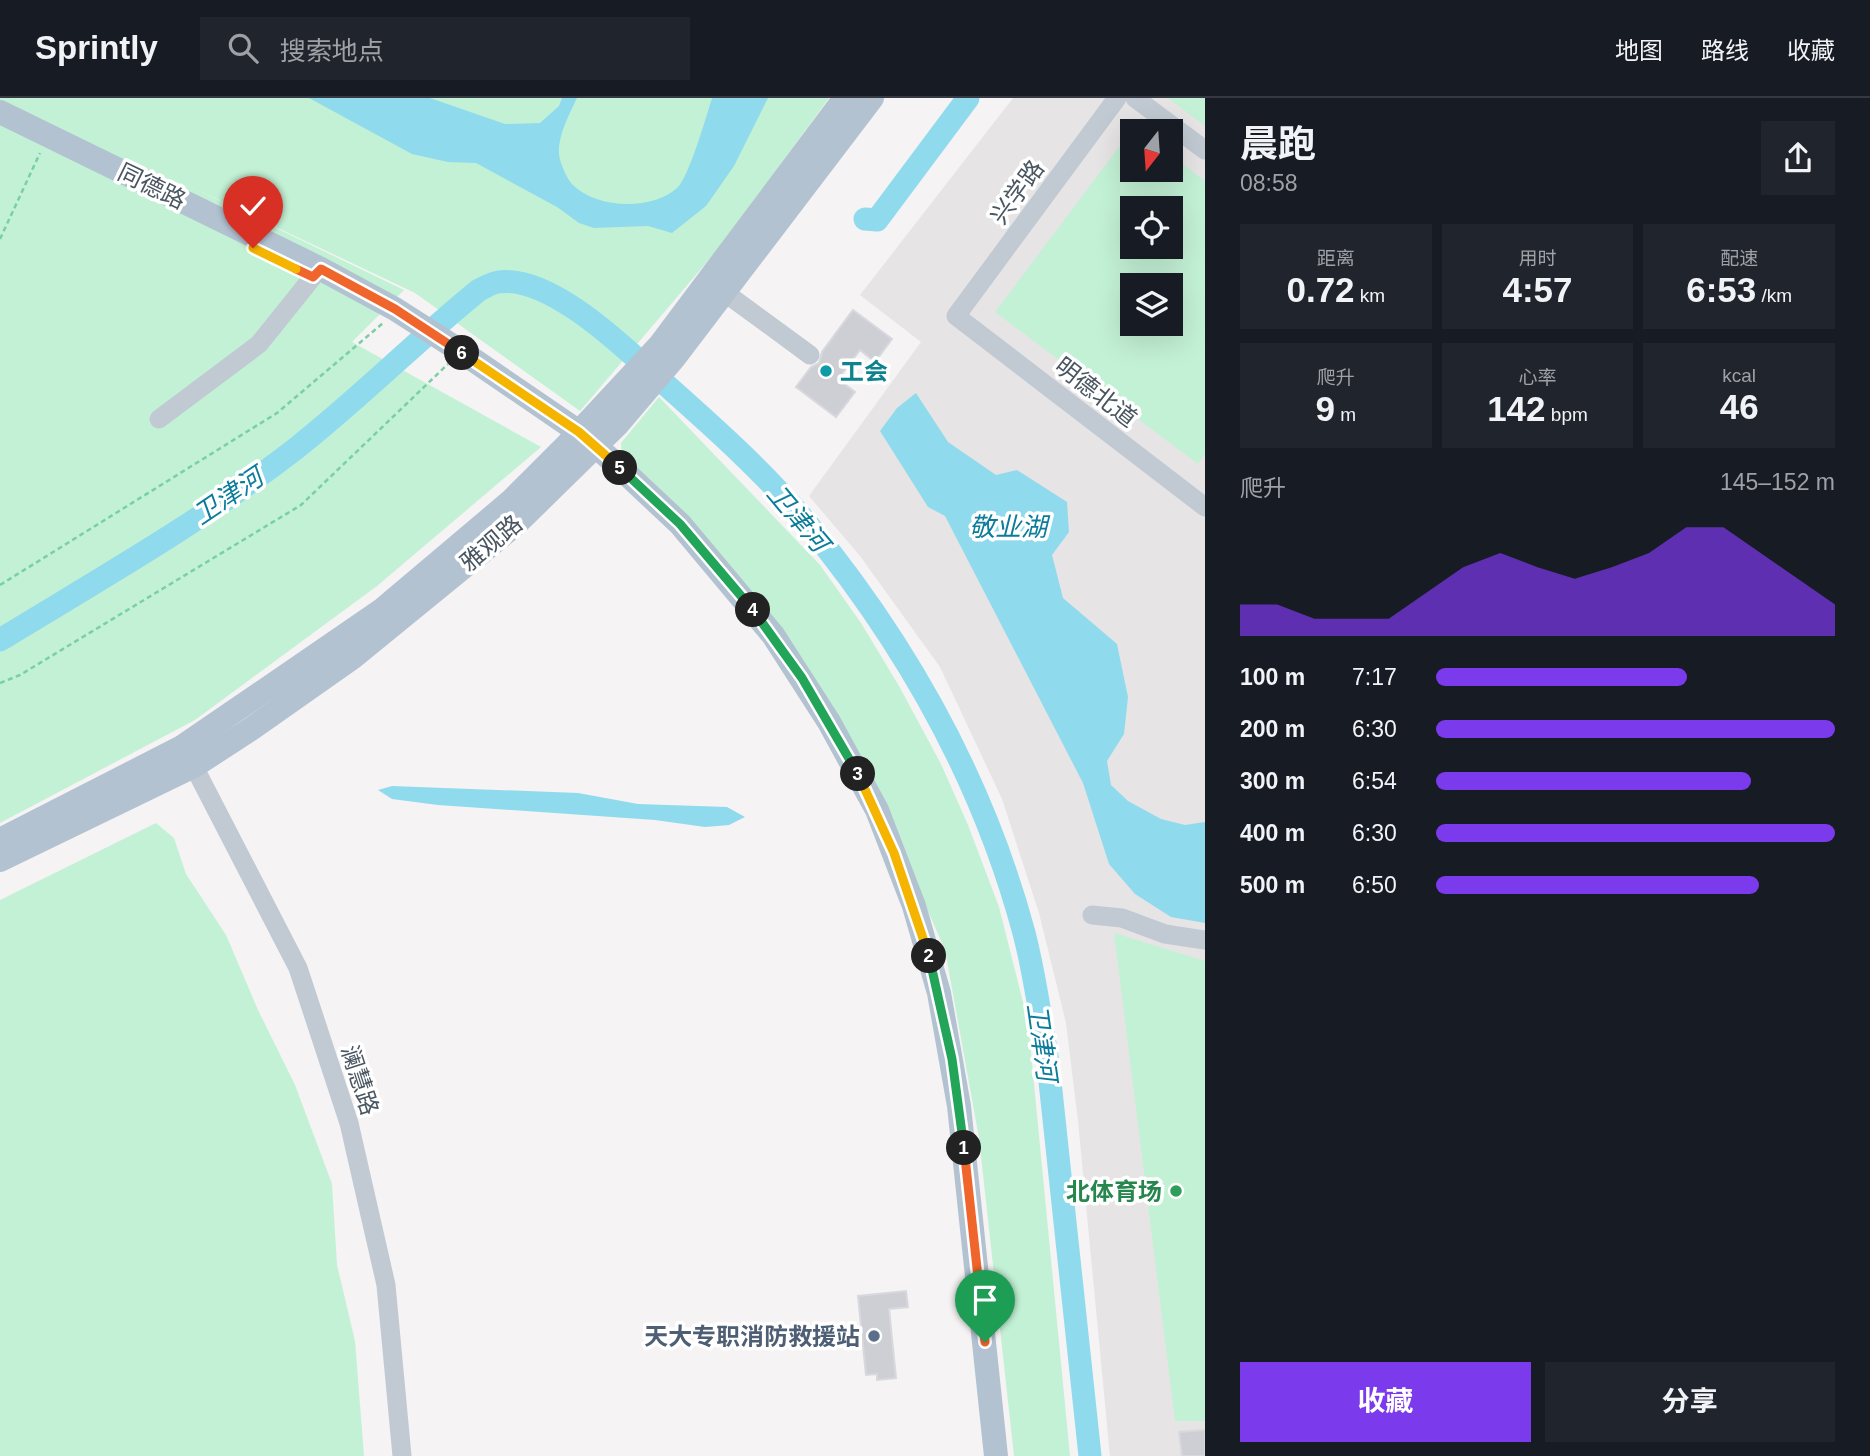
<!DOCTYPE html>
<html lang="zh">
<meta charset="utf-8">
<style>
body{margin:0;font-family:Helvetica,"Noto Sans SC",sans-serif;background:#20242c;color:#f1f3f6;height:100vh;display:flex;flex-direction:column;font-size:26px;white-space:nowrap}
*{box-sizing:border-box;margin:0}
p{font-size:23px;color:#9ea1a6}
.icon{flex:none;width:38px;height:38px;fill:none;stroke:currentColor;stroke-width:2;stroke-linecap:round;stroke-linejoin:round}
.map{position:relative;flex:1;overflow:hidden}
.drawer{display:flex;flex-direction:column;background:#171b24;width:665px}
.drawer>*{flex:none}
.needle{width:46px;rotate:197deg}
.fabs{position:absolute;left:1120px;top:21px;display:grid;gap:14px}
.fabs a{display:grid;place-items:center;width:63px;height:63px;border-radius:0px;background:#171b24;box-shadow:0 7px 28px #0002;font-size:35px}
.pin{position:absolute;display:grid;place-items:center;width:60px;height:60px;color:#fff;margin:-72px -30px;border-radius:50% 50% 50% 0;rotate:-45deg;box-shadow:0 0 7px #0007}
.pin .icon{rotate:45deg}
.km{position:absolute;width:35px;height:35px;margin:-18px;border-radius:50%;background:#222;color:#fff;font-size:19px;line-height:35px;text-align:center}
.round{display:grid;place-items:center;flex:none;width:74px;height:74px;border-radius:0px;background:#20242c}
.overview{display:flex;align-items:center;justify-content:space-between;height:119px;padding:0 35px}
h1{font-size:38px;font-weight:700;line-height:52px}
.figures{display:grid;grid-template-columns:repeat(3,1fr);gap:10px;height:119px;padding:7px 35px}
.figures div{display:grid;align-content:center;border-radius:0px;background:#20242c;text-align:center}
.figures b{font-size:35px;font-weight:700}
.figures small{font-size:19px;font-weight:400}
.figures p{font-size:19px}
.chart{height:196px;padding:14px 35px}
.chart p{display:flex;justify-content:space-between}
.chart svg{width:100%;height:126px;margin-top:7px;fill:#7c3aed;opacity:.7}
.action{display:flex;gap:14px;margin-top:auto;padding:14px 35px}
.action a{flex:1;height:80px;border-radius:0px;background:#7c3aed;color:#fff;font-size:28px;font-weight:700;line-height:80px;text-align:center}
.action a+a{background:#20242c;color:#f1f3f6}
ul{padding:0 35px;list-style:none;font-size:23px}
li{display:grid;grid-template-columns:112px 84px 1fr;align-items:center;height:52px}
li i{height:18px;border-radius:9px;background:#7c3aed}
header{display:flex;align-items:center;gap:42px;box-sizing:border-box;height:98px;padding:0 35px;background:#171b24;border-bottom:2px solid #363941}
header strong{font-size:33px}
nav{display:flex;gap:38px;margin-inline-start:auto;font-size:24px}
.search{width:490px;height:63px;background:#20242c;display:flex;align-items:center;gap:18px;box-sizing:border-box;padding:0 24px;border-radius:0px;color:#9ea1a6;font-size:26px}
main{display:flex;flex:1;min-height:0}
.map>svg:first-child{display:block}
.education{fill:#e6e4e5;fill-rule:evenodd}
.green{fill:#c3f1d5;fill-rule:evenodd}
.water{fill:#90daee}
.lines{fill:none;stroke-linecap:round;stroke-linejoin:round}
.river{stroke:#90daee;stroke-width:23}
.building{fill:#cdcfd5;stroke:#d7d9de;stroke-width:2}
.path{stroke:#7ad0a6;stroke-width:2.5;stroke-dasharray:5 3.5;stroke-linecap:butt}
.minor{stroke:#c1cad2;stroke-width:19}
.major{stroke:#b3c2d1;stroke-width:24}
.split-1-casing{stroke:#fff;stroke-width:14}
.split-2-casing{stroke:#fff;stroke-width:14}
.split-3-casing{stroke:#fff;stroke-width:14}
.split-4-casing{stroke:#fff;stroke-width:14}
.split-5-casing{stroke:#fff;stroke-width:14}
.split-6-casing{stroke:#fff;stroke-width:14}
.split-7-casing{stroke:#fff;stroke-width:14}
.split-8-casing{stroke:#fff;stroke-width:14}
.split-1{stroke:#f0652b;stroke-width:9}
.split-2{stroke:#22a559;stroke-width:9}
.split-3{stroke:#f5b400;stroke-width:9}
.split-4{stroke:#22a559;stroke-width:9}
.split-5{stroke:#22a559;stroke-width:9}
.split-6{stroke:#f5b400;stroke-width:9}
.split-7{stroke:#f0652b;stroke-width:9}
.split-8{stroke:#f5b400;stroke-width:9}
.culture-dot{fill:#0f9aa8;stroke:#fff;stroke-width:2.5}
.leisure-dot{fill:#2e9e5b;stroke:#fff;stroke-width:2.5}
.service-dot{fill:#5c6f8a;stroke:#fff;stroke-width:2.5}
.labels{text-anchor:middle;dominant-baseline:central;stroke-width:7;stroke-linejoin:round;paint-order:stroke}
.street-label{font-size:24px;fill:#4a5661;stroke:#fff}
.culture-label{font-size:24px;font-weight:bold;fill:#0d838f;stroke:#fff;text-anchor:start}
.leisure-label{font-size:24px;font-weight:bold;fill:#27864d;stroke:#fff;text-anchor:end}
.service-label{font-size:24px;font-weight:bold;fill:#4e5e75;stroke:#fff;text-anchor:end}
.water-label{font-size:26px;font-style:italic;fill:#0c7c9b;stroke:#fff}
</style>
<header>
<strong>Sprintly</strong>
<div class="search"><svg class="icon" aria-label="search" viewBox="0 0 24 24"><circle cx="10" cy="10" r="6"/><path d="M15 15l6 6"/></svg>搜索地点</div>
<nav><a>地图</a><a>路线</a><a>收藏</a></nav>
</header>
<main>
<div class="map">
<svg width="1205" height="1358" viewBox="0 0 1205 1358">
<rect width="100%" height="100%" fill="#f5f3f3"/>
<!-- education -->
<path class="education" d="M1013 0H1205V1358H1110L1078 1023 1066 925 1039 815 1002 701 940 569 860 458 809 398 921 244 860 197ZM1132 33H1171V72H1132ZM1132 110H1171V149H1132ZM1132 187H1171V226H1132Z"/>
<!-- green -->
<g class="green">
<path d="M0 0H829L718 151 580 313 415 195 181 84 404 192 352 244 541 349 377 488 195 622 0 725Z"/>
<path d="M1168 0H1205V28Z"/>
<path d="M1134 29 1139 33H1132V72H1171V57L1205 83V356L1198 366 995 214ZM1132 110H1171V149H1132ZM1132 187H1171V226H1132Z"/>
<path d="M659 299 820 467 861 525 899 588 941 666 968 727 999 809 1028 924 1070 1358H1014L979 1040 945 852 883 710 802 561 622 357 621 345Z"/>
<path d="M156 725 174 740 186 776 226 837 258 912 295 987 332 1086 337 1167 355 1243 364 1358H0V802Z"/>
<path d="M1114 835 1205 863V1323H1175Z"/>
</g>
<!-- water -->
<g class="water">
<path d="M309 0H430L505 26 540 25 559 8 562 0H577C569 17 555 43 560 62 562 68 567 81 572 86 596 111 652 113 677 90 689 79 706 19 712 0H768L734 68 706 108 672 135 648 128 594 130 579 125 557 109 476 65 448 64 412 56Z"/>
<path d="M916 295 948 344 996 377 1017 372 1067 404 1069 434 1052 457 1063 500 1117 546 1128 599 1124 636 1107 663 1111 687 1128 703 1161 721 1185 727 1205 724V825L1171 819 1135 796 1109 766 1083 685 945 418 928 409 880 333 897 310Z"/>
<path d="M392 688 578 695 638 706 727 709 745 719 729 727 705 729 655 722 438 707 392 701 378 692Z"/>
</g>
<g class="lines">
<!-- river -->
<g class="river">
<path d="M865 121 877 122 968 0"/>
<path d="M0 542C100 481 202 423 294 352 358 302 416 243 479 192 485 189 492 185 498 184 546 177 613 239 646 269 701 318 758 367 805 423 905 544 983 682 1024 835 1035 877 1041 922 1048 965L1090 1358"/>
</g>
</g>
<!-- building -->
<g class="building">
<path d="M853 212 892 241 875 264 860 252 838 281 855 294 836 319 796 289 811 269 819 265 822 254Z"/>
<path d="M906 1193 908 1209 889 1211 896 1280 877 1282V1276L866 1277 858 1198Z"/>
<path d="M1205 1332V1358H1182L1179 1334Z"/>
</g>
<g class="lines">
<!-- path -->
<g class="path">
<path d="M0 141 40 55"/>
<path d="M0 487 277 315 383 225"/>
<path d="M0 585 20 577 301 407 448 266"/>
</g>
<!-- minor -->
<g class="minor">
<path d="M1117 0 956 218 1205 409"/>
<path d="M1135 0 1205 52"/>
<path d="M724 194 810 257"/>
<path d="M159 321 259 246 320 170"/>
<path d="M187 655 298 870 349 1025 386 1187 402 1358"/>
<path d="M1092 817 1122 820 1165 836 1205 842"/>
</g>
<!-- major -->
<g class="major">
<path d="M0 14 321 171 395 211 459 252 579 334 616 366 680 426 773 537 829 624 877 712 914 808 939 895 959 1008 996 1358"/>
<path d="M0 742 182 649 382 512 511 403 568 346 660 247 845 0"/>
<path d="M0 762 194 668 251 631 352 560 516 426 617 327 674 260 872 0"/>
</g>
</g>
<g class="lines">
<!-- split-1 casing -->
<g class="split-1-casing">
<path id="split-1" d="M964 1050 985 1244"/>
</g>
<!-- split-2 casing -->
<g class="split-2-casing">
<path id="split-2" d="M929 858 952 961 964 1050"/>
</g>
<!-- split-3 casing -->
<g class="split-3-casing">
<path id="split-3" d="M858 676 894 755 929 858"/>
</g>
<!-- split-4 casing -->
<g class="split-4-casing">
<path id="split-4" d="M753 512 802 580 858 676"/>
</g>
<!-- split-5 casing -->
<g class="split-5-casing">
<path id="split-5" d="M620 370 680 426 753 512"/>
</g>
<!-- split-6 casing -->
<g class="split-6-casing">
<path id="split-6" d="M462 255 579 334 620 370"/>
</g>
<!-- split-7 casing -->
<g class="split-7-casing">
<path id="split-7" d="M296 171 313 179 321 171 395 211 462 255"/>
</g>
<!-- split-8 casing -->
<g class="split-8-casing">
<path id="split-8" d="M253 150 296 171"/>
</g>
<!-- split-1 -->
<use href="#split-1" class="split-1"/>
<!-- split-2 -->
<use href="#split-2" class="split-2"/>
<!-- split-3 -->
<use href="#split-3" class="split-3"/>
<!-- split-4 -->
<use href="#split-4" class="split-4"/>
<!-- split-5 -->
<use href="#split-5" class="split-5"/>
<!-- split-6 -->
<use href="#split-6" class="split-6"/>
<!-- split-7 -->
<use href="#split-7" class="split-7"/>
<!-- split-8 -->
<use href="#split-8" class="split-8"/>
</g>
<!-- markers -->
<circle class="culture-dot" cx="826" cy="273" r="7"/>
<circle class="leisure-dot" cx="1176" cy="1093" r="7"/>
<circle class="service-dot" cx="874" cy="1238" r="7"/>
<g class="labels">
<!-- street labels -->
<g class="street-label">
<text transform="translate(152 88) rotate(26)">同德路</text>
<text transform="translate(1017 94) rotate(-54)">兴学路</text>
<text transform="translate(1096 294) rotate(38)">明德北道</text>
<text transform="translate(491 445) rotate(-40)">雅观路</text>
<text transform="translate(360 982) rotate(72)">澜慧路</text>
</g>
<!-- culture labels -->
<g class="culture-label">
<text x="840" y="273">工会</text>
</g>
<!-- leisure labels -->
<g class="leisure-label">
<text x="1162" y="1093">北体育场</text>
</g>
<!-- service labels -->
<g class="service-label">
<text x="860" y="1238">天大专职消防救援站</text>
</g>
<!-- water labels -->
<g class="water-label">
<text transform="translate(228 398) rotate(-34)">卫津河</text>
<text transform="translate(798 420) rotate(50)">卫津河</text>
<text x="1008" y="429">敬业湖</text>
<text transform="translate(1042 944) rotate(82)">卫津河</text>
</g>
</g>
</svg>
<div class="fabs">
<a><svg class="needle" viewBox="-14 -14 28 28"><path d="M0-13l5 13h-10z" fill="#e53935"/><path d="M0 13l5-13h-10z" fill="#9ea1a6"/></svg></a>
<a><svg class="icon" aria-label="locate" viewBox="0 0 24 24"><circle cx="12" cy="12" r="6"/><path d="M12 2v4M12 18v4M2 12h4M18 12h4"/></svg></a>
<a><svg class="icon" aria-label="layers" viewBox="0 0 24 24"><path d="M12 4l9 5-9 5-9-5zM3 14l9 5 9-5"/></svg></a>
</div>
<div class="pin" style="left:985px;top:1244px;background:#1e9e55"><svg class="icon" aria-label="arrive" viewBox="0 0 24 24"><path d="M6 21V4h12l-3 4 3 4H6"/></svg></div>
<div class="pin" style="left:253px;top:150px;background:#d93025"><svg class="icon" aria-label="check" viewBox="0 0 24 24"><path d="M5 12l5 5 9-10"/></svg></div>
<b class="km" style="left:964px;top:1050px">1</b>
<b class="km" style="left:929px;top:858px">2</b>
<b class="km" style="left:858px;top:676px">3</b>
<b class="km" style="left:753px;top:512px">4</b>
<b class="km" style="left:620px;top:370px">5</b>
<b class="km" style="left:462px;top:255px">6</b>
</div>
<section class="drawer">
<div class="overview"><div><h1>晨跑</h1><p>08:58</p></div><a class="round"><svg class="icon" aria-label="share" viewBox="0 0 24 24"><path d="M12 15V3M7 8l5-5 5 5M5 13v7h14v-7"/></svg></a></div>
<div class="figures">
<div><p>距离</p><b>0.72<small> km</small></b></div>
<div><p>用时</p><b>4:57</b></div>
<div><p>配速</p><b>6:53<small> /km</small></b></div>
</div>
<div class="figures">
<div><p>爬升</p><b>9<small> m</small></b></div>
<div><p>心率</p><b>142<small> bpm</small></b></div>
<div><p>kcal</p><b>46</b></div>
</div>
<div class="chart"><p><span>爬升</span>145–152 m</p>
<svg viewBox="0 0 160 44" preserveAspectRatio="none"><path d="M0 44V33L10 33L20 38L30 38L40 38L50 29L60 20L70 15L80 20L90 24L100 20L110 15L120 6L130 6L140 15L150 24L160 33V44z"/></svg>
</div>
<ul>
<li><b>100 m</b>7:17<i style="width:63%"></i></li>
<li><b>200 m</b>6:30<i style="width:100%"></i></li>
<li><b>300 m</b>6:54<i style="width:79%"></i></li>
<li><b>400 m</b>6:30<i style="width:100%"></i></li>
<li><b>500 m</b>6:50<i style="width:81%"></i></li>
</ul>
<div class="action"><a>收藏</a><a>分享</a></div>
</section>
</main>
